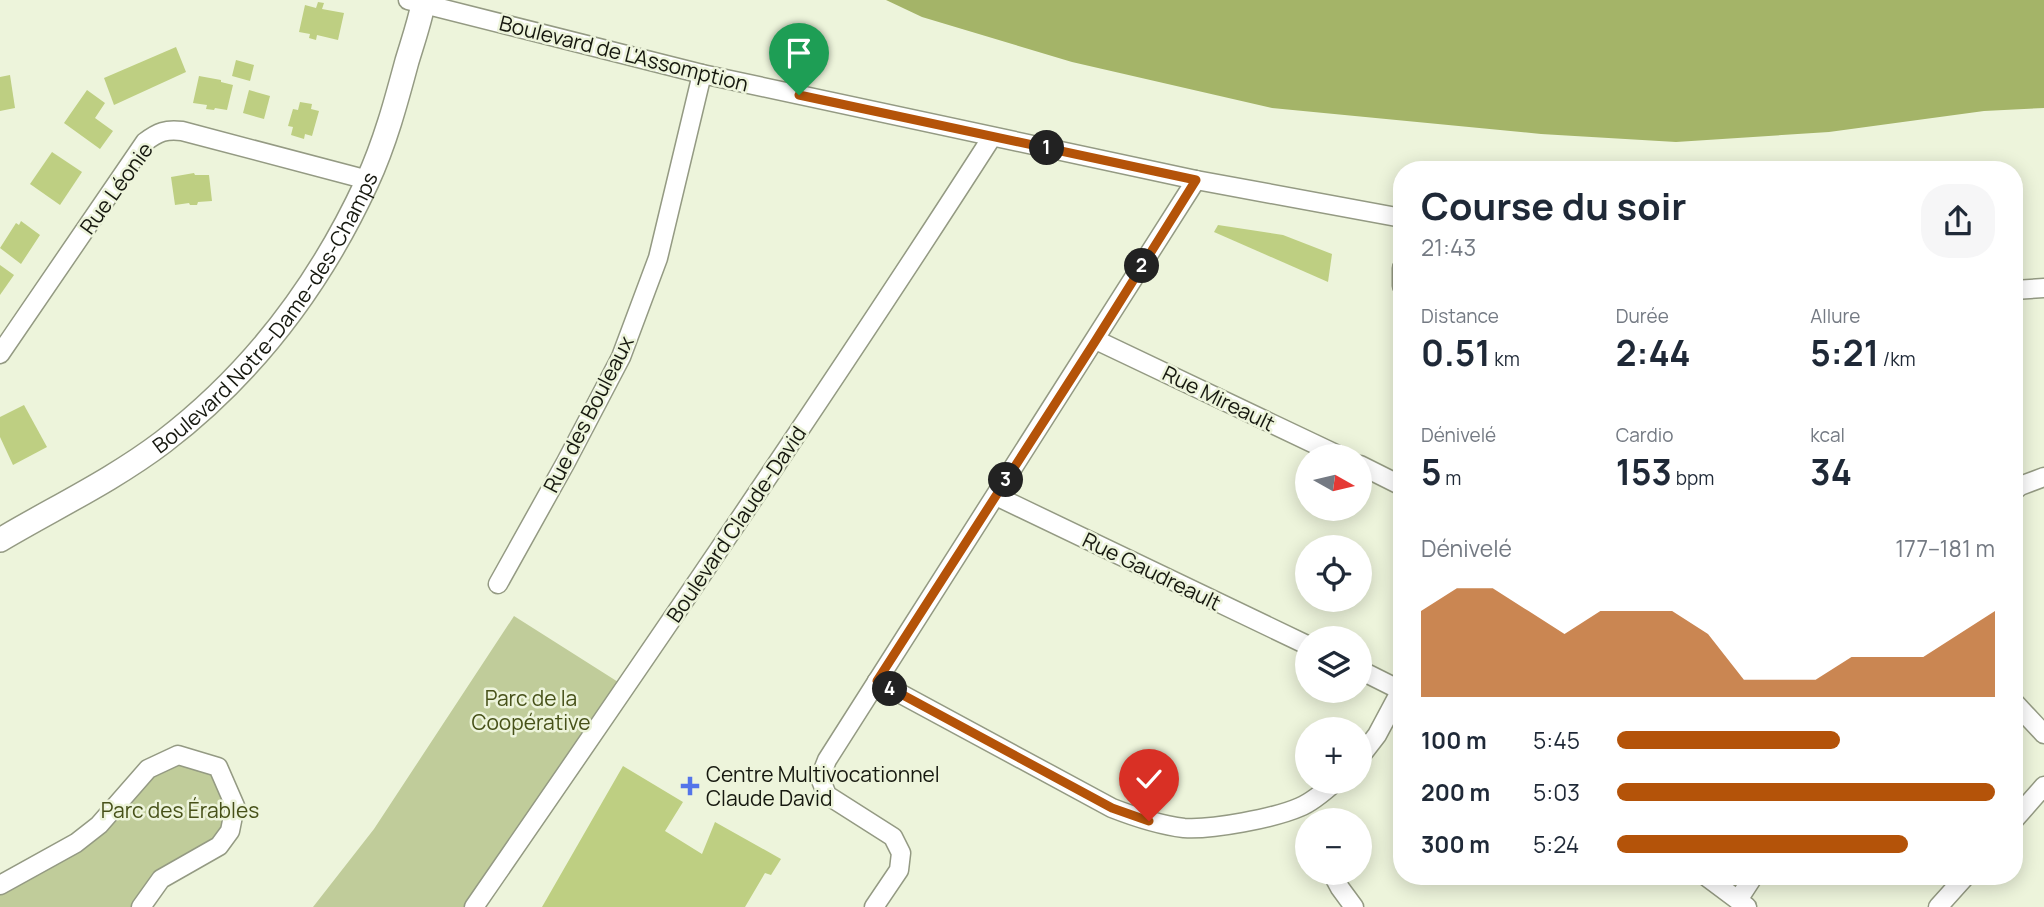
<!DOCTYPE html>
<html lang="fr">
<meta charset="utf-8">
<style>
body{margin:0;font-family:Manrope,sans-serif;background:#f6f6f7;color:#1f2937;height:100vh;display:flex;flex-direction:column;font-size:26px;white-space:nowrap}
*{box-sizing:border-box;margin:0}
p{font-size:23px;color:#747a83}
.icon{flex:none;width:38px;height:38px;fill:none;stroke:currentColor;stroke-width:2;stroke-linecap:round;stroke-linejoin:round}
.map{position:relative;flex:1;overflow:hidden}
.sheet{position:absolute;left:1393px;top:161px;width:630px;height:724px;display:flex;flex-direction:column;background:#fff;border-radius:28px;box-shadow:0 4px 18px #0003}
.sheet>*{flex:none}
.needle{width:46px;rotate:98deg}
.controls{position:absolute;left:1295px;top:444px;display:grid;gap:14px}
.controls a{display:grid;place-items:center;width:77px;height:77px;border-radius:50%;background:#fff;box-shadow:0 4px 18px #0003;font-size:35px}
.pin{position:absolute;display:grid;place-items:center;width:60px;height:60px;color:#fff;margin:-72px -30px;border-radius:50% 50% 50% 0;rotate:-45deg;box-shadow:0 0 7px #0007}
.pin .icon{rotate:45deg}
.km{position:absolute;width:35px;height:35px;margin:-18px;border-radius:50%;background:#222;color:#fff;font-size:19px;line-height:35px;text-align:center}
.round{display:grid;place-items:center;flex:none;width:74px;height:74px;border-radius:28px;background:#f6f6f7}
.head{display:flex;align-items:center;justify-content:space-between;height:119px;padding:0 28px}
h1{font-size:38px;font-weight:700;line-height:52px}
.figures{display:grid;grid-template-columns:repeat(3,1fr);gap:10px;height:119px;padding:7px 28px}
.figures div{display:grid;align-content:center}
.figures b{font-size:35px;font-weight:700}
.figures small{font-size:19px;font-weight:400}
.figures p{font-size:19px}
.chart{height:196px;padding:14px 28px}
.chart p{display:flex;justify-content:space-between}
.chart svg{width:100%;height:126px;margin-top:7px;fill:#b45309;opacity:.7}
ul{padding:0 28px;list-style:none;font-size:23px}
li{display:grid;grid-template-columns:112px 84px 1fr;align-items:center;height:52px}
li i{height:18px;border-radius:9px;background:#b45309}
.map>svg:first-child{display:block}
.green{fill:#c0cc9a}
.water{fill:#a4b468}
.building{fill:#becf82}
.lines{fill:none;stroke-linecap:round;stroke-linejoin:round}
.minor-casing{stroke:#949a83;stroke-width:21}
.major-casing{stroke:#949a83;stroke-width:26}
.minor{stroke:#fff;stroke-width:18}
.major{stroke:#fff;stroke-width:23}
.route-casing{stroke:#fff;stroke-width:14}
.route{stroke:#b45309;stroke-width:9}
.poi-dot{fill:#5474e9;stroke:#edf4db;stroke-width:2.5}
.labels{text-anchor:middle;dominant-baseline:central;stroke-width:5;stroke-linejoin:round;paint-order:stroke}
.street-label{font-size:21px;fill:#16180f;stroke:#edf4db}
.park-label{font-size:21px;fill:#475119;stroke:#edf4db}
.poi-label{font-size:21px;fill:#16180f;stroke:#edf4db;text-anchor:start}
</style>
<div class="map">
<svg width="2044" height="907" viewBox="0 0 2044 907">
<rect width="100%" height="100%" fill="#edf4db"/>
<!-- green -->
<g class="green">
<path d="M514 616 626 687 474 907H313L374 829Z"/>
<path d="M178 755 218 767 235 806 230 831 161 879 141 907H0V885L115 807Z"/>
</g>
<!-- water -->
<path class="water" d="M886 0H2044V108L1984 111 1829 132 1676 142 1541 134 1272 108 1072 62 922 17Z"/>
<!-- building -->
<g class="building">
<path d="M318 2 324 3 322 9 344 13 338 40 317 35 316 40 309 38 310 34 299 32 305 5 316 8Z"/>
<path d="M176 47 186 72 114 105 104 78Z"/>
<path d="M236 60 254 65 250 81 232 76Z"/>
<path d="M10 75 15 108 0 111V77Z"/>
<path d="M199 76 221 80V82L233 85 227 110 215 108 214 110 206 109 207 105 193 103Z"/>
<path d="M87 90 105 103 95 118 113 131 100 149 64 123Z"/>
<path d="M249 90 270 96 264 119 243 113Z"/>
<path d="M300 102 312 104 311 109 319 111 312 136 305 134 304 139 291 135 293 127 288 126 293 109 298 110Z"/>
<path d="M52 152 82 172 60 205 30 184Z"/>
<path d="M194 173 195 175H209L212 201 198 202 197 205H190L189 203 175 205 171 177Z"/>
<path d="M21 221 40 235 21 264 0 248 16 223 19 225Z"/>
<path d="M1218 225 1283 235 1332 254 1328 282 1214 232Z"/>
<path d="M0 265 14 275 0 295Z"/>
<path d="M24 405 47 447 13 465 0 437V417Z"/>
<path d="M623 766 683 802 665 831 702 854 715 822 781 859 771 875 765 873 745 907H542Z"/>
</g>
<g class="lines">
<!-- minor casing -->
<g class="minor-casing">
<g id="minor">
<path d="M408 0 702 74 1196 180 1402 218"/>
<path d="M1402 268V286"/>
<path d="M2014 290 2044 288"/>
<path d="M1096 340 1342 457"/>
<path d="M0 354 145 142C158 132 166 129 182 131L368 180"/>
<path d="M1360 465 1402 486"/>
<path d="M2014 491 2020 486 2044 477"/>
<path d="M996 496 1307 645"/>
<path d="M498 584 566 462 621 357 658 258 702 74"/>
<path d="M1360 670 1402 691"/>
<path d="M877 681 1112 808C1135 817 1159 825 1184 828 1212 830 1275 818 1300 807 1312 802 1325 791 1335 782"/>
<path d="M2014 702 2044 734"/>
<path d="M1360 757 1377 735 1401 690"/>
<path d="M2014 820 2044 786"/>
<path d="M1332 873 1340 888 1354 907"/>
<path d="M1707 877 1747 907"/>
<path d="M0 885 76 843 99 825 148 769 178 755 218 767 235 806 230 831 219 846 161 879 141 907"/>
<path d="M1738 900 1753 877"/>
<path d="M474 907C650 652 825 397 992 137"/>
<path d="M874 907 899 870 901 853 893 837 827 795 820 778 827 760 1196 180"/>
<path d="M1938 907 1965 877"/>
</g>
</g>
<!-- major casing -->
<g class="major-casing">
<g id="major">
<path id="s1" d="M0 540C54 508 113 480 163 442 253 373 320 284 367 182 385 143 396 102 407 61 413 41 420 21 424 0"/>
</g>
</g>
<!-- minor -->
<use href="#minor" class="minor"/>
<!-- major -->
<use href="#major" class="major"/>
</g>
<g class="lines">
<!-- route casing -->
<g class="route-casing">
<path id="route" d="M799 95 1196 180 1096 340 877 681 1112 808 1149 821"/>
</g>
<!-- route -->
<use href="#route" class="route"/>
</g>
<!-- markers -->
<path class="poi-dot" d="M686.5 775.5h7v7h7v7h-7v7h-7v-7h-7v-7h7z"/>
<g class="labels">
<!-- street labels -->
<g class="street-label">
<text transform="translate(624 53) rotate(14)">Boulevard de L'Assomption</text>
<text transform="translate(116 188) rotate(-54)">Rue Léonie</text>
<text stroke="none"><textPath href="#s1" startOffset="357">Boulevard Notre-Dame-des-Champs</textPath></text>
<text transform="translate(1219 398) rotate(26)">Rue Mireault</text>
<text transform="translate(588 414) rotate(-63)">Rue des Bouleaux</text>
<text transform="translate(736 524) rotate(-56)">Boulevard Claude-David</text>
<text transform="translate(1152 571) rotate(26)">Rue Gaudreault</text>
</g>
<!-- park labels -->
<g class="park-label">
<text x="531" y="698">Parc de la<tspan x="531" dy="24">Coopérative</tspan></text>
<text x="180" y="810">Parc des Érables</text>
</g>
<!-- poi labels -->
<g class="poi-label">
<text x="706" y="774">Centre Multivocationnel<tspan x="706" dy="24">Claude David</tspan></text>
</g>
</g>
</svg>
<div class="controls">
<a><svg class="needle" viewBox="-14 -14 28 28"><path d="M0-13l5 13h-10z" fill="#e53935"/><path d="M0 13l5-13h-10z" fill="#747a83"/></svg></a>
<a><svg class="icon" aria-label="locate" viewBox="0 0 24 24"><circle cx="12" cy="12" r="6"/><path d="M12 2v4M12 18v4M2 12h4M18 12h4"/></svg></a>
<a><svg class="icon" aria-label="layers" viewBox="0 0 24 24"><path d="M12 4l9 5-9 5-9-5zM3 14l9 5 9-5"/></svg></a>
<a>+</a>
<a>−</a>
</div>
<div class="pin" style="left:799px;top:95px;background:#1e9e55"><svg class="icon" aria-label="arrive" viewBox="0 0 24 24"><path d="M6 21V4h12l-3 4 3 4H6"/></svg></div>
<div class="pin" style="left:1149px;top:821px;background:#d93025"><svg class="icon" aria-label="check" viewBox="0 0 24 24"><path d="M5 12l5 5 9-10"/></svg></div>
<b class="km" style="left:1047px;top:148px">1</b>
<b class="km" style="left:1142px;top:266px">2</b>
<b class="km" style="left:1006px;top:480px">3</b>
<b class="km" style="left:890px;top:689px">4</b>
<section class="sheet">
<div class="head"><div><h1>Course du soir</h1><p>21:43</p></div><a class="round"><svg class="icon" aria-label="share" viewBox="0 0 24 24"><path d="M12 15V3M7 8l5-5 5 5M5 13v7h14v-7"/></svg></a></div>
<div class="figures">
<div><p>Distance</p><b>0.51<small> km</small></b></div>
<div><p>Durée</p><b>2:44</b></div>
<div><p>Allure</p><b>5:21<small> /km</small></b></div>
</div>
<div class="figures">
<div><p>Dénivelé</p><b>5<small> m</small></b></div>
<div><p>Cardio</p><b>153<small> bpm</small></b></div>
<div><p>kcal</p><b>34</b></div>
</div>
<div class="chart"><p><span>Dénivelé</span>177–181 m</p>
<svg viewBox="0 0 160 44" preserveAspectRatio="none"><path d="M0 44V14L10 6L20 6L30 14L40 22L50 14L60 14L70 14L80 22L90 38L100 38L110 38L120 30L130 30L140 30L150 22L160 14V44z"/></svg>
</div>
<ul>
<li><b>100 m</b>5:45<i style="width:59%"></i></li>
<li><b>200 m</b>5:03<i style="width:100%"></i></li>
<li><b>300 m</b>5:24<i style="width:77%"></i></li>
</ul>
</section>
</div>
